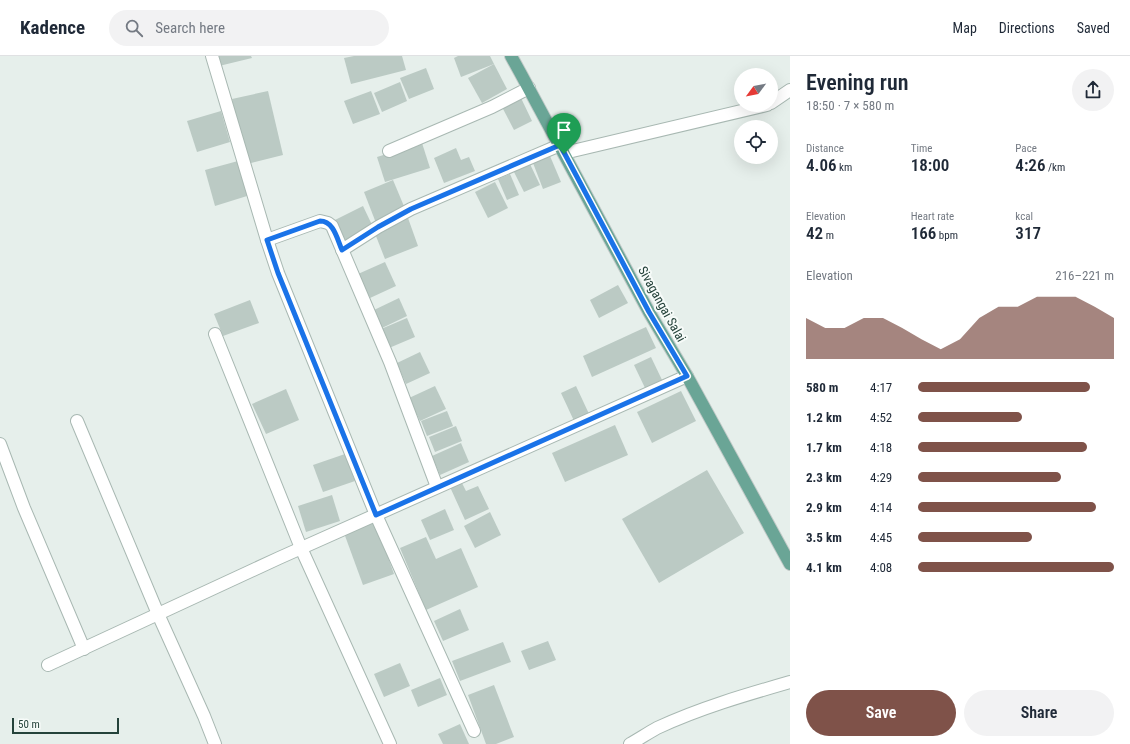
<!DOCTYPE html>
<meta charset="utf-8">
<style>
body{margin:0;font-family:"Roboto Condensed",sans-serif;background:#f2f2f3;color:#1f2937;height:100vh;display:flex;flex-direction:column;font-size:15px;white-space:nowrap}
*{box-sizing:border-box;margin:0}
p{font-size:13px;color:#747a83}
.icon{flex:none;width:22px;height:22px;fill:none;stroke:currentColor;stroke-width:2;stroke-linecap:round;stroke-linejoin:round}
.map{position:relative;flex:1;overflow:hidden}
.panel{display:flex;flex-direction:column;background:#fff;width:340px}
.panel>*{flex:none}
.needle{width:26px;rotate:238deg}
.buttons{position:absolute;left:734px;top:12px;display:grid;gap:8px}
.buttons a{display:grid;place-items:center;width:44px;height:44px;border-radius:50%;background:#fff;box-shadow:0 4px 16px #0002;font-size:20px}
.scale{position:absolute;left:12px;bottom:10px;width:107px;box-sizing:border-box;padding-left:4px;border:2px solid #24423a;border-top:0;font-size:11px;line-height:14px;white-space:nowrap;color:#24423a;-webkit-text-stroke:3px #f7fbf9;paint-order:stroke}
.pin{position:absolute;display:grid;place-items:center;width:34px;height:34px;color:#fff;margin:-41px -17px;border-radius:50% 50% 50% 0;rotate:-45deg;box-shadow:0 0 4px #0007}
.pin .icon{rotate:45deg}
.round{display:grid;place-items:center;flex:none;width:42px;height:42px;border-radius:21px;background:#f2f2f3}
.summary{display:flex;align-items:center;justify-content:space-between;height:68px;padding:0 16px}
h1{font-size:22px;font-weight:600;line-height:30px}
.stats{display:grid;grid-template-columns:repeat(3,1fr);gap:6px;height:68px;padding:4px 16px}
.stats div{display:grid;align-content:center}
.stats b{font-size:17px;font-weight:600}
.stats small{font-size:11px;font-weight:400}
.stats p{font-size:11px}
.chart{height:112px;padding:8px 16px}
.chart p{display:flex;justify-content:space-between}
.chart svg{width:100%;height:72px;margin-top:4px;fill:#7f5249;opacity:.7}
.action{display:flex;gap:8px;margin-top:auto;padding:8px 16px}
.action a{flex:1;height:46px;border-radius:24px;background:#7f5249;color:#fff;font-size:16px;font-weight:600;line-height:46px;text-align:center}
.action a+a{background:#f2f2f3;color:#1f2937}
ul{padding:0 16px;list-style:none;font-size:13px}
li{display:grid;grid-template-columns:64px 48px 1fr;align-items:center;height:30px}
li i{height:10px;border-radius:5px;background:#7f5249}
header{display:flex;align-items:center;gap:24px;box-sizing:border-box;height:56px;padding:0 20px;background:#fff;border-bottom:1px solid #e0e1e3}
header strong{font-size:19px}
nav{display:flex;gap:22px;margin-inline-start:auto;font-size:14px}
.search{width:280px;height:36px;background:#f2f2f3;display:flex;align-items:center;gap:10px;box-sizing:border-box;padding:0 14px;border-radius:22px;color:#747a83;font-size:15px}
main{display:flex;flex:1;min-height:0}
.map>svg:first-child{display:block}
.building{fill:#bbcac4}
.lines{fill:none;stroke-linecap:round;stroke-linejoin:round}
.minor-casing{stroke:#a8b8b2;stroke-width:14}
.major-casing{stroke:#c2cac8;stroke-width:14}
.minor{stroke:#fff;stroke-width:12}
.major{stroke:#6aa596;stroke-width:12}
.route-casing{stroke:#fff;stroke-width:8}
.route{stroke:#1a73e8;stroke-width:5}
.labels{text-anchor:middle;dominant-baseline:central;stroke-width:4;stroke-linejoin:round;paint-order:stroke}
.street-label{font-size:13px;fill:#24423a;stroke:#f7fbf9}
</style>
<header>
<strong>Kadence</strong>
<div class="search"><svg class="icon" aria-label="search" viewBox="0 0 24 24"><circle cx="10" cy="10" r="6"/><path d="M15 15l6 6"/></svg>Search here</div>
<nav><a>Map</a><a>Directions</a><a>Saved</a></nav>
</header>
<main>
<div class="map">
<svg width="790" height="688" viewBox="0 0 790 688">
<rect width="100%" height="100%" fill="#e6efeb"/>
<!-- building -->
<g class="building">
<path d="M217 0H251L252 2 219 10Z"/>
<path d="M354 0H402L406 14 351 28 344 2Z"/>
<path d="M458 0H490L494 8 461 21 454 2Z"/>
<path d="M494 8 507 33 482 47 468 22Z"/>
<path d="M426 12 434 33 409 43 400 22Z"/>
<path d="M400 26 407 45 382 56 374 37Z"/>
<path d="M268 35 283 99 247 108 232 43Z"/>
<path d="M371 35 380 58 353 68 344 45Z"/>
<path d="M521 42 532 65 514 74 502 51Z"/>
<path d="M221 55 230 86 197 96 187 65Z"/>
<path d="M422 87 430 112 385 126 377 101Z"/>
<path d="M456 92 461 104 469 101 475 115 444 127 434 102Z"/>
<path d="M550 100 561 126 543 133 533 107Z"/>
<path d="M238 105 247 140 215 150 205 114Z"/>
<path d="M529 106 540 129 524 136 513 114Z"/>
<path d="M510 118 519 139 507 144 498 123Z"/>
<path d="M393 124 406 155 376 167 364 136Z"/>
<path d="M495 126 508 152 488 162 475 136Z"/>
<path d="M363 150 373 171 345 184 335 164Z"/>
<path d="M408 162 418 190 385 203 374 175Z"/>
<path d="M385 206 396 230 370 242 358 218Z"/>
<path d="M618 229 628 247 599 262 590 244Z"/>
<path d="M399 242 407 260 382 272 374 254Z"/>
<path d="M250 244 259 267 223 280 214 258Z"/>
<path d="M407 262 415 281 389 292 381 273Z"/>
<path d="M646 271 656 292 592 321 583 300Z"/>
<path d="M420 296 430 317 406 328 397 307Z"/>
<path d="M651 301 663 326 646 334 634 309Z"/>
<path d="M435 330 446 353 420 365 409 342Z"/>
<path d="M576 330 590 360 575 367 561 337Z"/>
<path d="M286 333 299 364 266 378 252 348Z"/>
<path d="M681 335 696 365 652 387 637 356Z"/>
<path d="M447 355 453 370 427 380 421 365Z"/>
<path d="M615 369 628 399 565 426 552 397Z"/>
<path d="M456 370 462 385 435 396 429 381Z"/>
<path d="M461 387 469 406 440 419 432 400Z"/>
<path d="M345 398 355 425 323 436 313 409Z"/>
<path d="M707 414 744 477 659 527 622 463Z"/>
<path d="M461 425 466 435 478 430 489 453 465 464 450 431Z"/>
<path d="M332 439 340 465 306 476 298 450Z"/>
<path d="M445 453 454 474 430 484 421 464Z"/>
<path d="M490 456 501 479 475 492 464 470Z"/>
<path d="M375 465 394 518 363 529 344 477Z"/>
<path d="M426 481 436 503 461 492 478 531 426 554 400 492Z"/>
<path d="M460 553 469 574 443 585 434 565Z"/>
<path d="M548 585 556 604 529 614 521 595Z"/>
<path d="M503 586 511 606 460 625 452 605Z"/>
<path d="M400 607 410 630 384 641 374 618Z"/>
<path d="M440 622 447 639 418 651 411 634Z"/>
<path d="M494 629 514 681 496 688H486L468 639Z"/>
<path d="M460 668 469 688H443L438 678Z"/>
</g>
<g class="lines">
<!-- minor casing -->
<g class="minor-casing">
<g id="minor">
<path d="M212 0 267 184 278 217 376 459 474 675"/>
<path d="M771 47 790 34"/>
<path d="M389 95 492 51 529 32"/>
<path d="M564 97 767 49"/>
<path d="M267 184 320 165 328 167 332 170 390 306 437 431"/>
<path d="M342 194 378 171 411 153 560 89"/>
<path d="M215 278 301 492 390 688"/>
<path d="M77 365 158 558 204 660 215 688"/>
<path d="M0 388 24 452 84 593"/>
<path d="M48 609 279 502 687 320"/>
<path d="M630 688C639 683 648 677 657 672 700 652 745 639 790 626"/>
</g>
</g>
<!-- major casing -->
<g class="major-casing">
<path id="major" d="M511 0 522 20 649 256 687 320 790 508"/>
</g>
<!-- minor -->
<use href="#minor" class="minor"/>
<!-- major -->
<use href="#major" class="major"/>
</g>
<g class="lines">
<!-- route casing -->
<g class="route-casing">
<path id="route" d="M560 89 649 256 687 320 376 459 278 217 267 184 320 165C334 165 337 183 342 194L378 171 411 153Z"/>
</g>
<!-- route -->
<use href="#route" class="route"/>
</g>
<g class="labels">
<!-- street labels -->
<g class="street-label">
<text transform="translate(662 248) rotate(61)">Sivagangai Salai</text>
</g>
</g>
</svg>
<div class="buttons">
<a><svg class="needle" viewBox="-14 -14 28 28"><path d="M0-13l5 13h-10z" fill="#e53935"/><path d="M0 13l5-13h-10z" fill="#747a83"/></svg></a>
<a><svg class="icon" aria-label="locate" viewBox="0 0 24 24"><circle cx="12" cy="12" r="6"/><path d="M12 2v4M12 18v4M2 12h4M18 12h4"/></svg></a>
</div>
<div class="scale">50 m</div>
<div class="pin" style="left:564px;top:98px;background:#1e9e55"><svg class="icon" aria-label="arrive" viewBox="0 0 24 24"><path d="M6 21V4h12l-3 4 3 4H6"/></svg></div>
</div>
<section class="panel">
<div class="summary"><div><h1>Evening run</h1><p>18:50 · 7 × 580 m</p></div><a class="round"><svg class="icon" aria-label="share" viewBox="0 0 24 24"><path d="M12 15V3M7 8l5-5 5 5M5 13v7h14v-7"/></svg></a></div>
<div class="stats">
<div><p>Distance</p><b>4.06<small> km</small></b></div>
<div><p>Time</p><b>18:00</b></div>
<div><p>Pace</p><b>4:26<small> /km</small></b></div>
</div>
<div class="stats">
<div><p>Elevation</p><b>42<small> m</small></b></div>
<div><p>Heart rate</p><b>166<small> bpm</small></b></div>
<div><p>kcal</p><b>317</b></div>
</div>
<div class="chart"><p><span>Elevation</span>216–221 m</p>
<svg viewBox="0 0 160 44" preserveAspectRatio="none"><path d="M0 44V19L10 25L20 25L30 19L40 19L50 25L60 32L70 38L80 32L90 19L100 12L110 12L120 6L130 6L140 6L150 12L160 19V44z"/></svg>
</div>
<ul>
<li><b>580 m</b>4:17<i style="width:88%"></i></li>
<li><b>1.2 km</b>4:52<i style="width:53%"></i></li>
<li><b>1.7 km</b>4:18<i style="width:86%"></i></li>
<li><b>2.3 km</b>4:29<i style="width:73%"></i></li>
<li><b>2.9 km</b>4:14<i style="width:91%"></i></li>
<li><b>3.5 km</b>4:45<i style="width:58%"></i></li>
<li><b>4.1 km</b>4:08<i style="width:100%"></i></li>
</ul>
<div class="action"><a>Save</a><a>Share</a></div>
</section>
</main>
